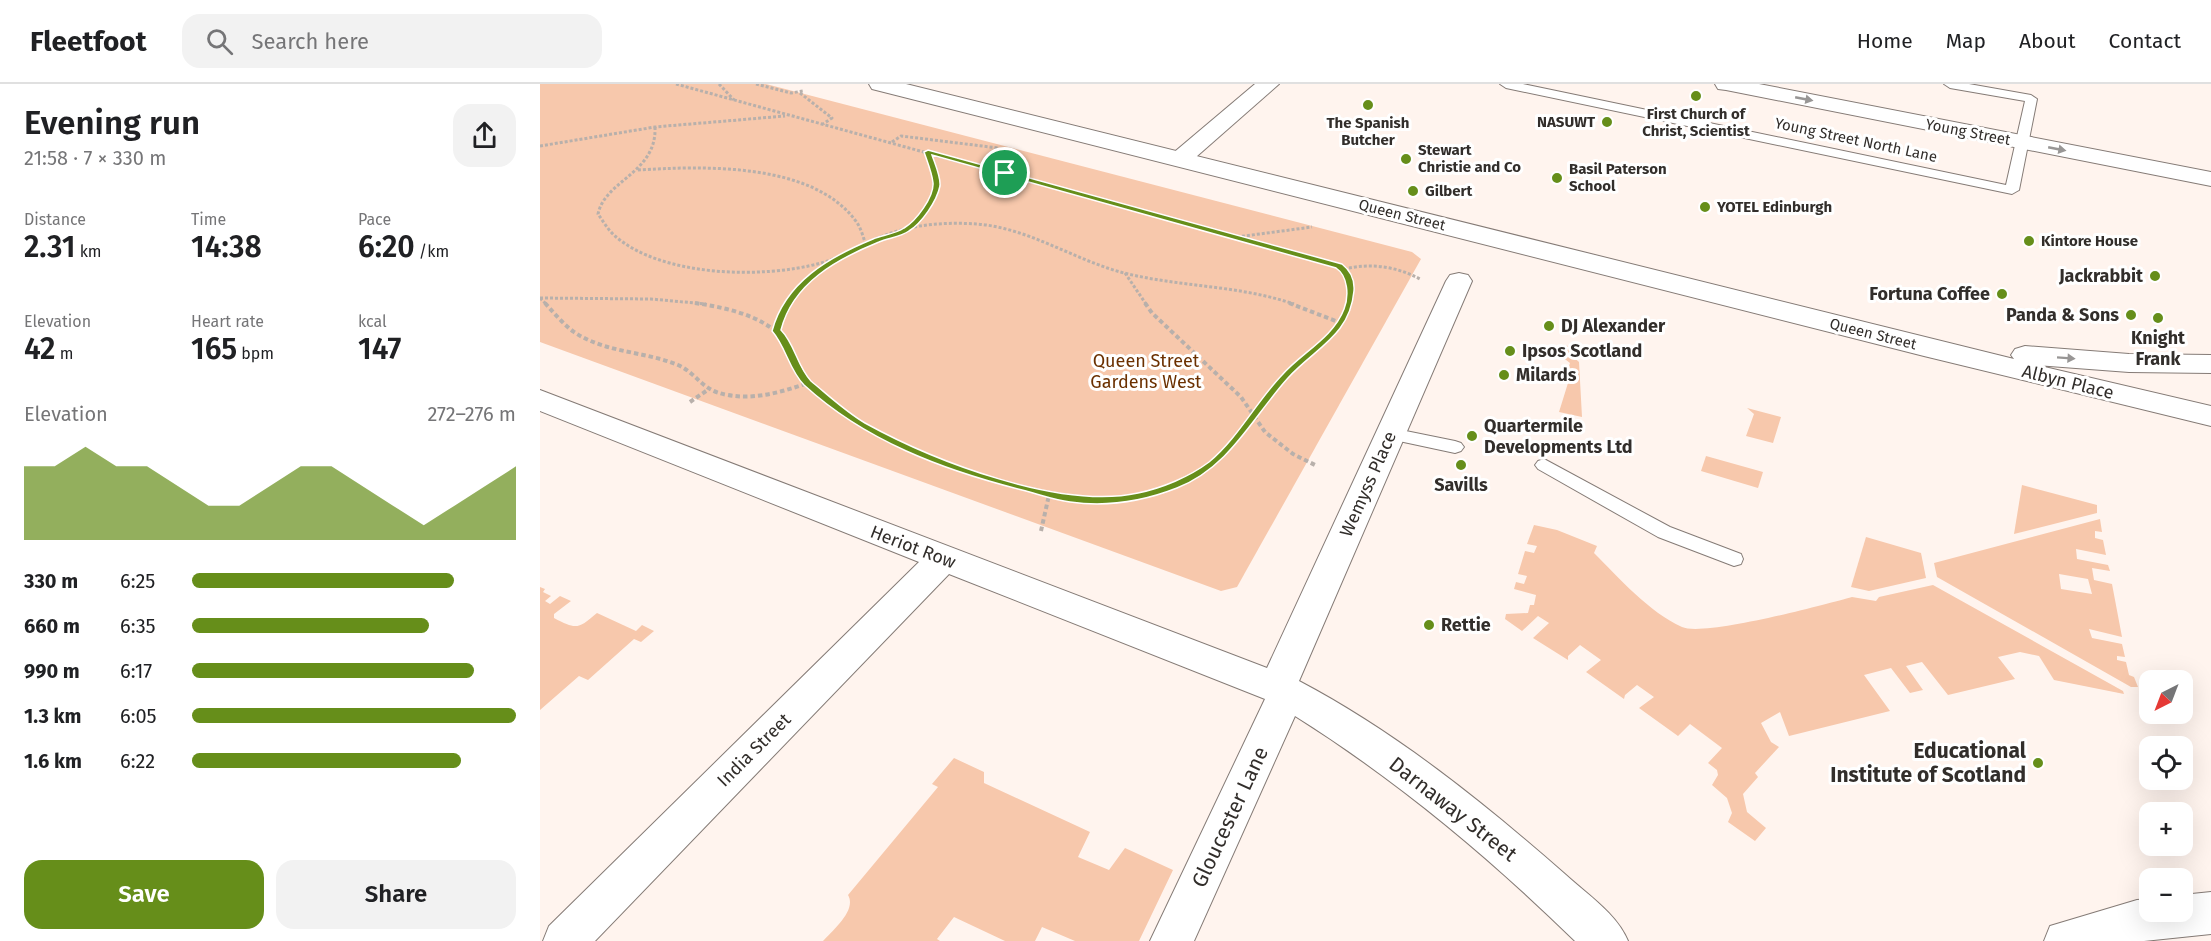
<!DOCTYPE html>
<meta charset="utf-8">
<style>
body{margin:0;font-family:"Fira Sans",sans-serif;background:#f2f2f2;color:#202124;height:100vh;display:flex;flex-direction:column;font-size:22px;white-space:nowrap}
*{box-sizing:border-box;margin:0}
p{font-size:20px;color:#757577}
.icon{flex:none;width:33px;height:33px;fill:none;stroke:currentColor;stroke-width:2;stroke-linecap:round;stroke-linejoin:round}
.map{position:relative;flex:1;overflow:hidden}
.details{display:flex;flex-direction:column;background:#fff;width:540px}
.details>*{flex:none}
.needle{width:39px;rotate:222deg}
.buttons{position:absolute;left:1599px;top:586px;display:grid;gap:12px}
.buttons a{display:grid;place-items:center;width:54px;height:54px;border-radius:12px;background:#fff;box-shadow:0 6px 24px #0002;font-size:30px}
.pin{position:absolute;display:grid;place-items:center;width:51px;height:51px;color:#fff;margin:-26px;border:3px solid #fff;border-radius:50%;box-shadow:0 2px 6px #0007}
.round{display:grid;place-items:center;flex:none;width:63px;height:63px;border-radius:18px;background:#f2f2f2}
.overview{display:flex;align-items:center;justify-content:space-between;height:102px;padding:0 24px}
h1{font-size:33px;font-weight:600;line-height:45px}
.figures{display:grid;grid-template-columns:repeat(3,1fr);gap:9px;height:102px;padding:6px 24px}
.figures div{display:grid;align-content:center}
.figures b{font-size:30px;font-weight:600}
.figures small{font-size:16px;font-weight:400}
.figures p{font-size:16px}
.chart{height:168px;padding:12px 24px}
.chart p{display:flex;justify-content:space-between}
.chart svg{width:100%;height:108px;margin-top:6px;fill:#668e1a;opacity:.7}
.button{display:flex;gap:12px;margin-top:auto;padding:12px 24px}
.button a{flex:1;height:69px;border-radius:18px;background:#668e1a;color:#fff;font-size:24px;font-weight:600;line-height:69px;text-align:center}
.button a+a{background:#f2f2f2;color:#202124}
ul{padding:0 24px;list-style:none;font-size:20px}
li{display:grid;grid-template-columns:96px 72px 1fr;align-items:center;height:45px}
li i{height:15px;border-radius:8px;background:#668e1a}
header{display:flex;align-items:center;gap:36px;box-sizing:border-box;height:84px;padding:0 30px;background:#fff;border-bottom:2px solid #e0e0e0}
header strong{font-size:28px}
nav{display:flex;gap:33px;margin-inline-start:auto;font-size:21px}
.search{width:420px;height:54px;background:#f2f2f2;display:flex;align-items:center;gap:15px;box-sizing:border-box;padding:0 21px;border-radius:18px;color:#757577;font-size:22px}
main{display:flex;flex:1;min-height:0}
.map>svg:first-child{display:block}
.green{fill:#f7c8ac;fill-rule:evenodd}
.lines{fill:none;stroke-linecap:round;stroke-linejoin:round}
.service-casing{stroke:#857b76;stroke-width:2}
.minor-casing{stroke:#857b76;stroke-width:2}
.tertiary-casing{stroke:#857b76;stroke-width:2}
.path-far1{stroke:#b8b0ab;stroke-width:3;stroke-dasharray:3 2;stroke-linecap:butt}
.path{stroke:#b8b0ab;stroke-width:4;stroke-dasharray:4.5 3;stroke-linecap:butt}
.service{fill:#fff;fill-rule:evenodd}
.minor{fill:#fff;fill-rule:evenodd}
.tertiary{fill:#fff;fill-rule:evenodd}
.oneway{fill:#989695}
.route{fill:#668e1a;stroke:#fff;stroke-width:1.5;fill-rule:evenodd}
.poi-dot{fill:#668e1a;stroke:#fff;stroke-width:2}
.labels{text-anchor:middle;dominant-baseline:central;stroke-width:6;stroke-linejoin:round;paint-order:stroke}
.far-poi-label{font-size:15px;font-weight:bold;fill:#322e2b;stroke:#fff;text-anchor:start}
.far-street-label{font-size:15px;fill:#322e2b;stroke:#fff}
.poi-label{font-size:18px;font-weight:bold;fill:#322e2b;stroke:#fff;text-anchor:start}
.park-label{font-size:18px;fill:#6b3000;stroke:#fff}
.street-label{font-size:18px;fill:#322e2b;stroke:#fff}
.near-poi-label{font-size:21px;font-weight:bold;fill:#322e2b;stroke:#fff;text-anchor:end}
.near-street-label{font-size:21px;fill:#322e2b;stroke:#fff}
</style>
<header>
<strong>Fleetfoot</strong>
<div class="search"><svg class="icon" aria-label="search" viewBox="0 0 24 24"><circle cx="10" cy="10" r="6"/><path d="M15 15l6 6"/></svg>Search here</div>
<nav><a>Home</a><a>Map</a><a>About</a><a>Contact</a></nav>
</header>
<main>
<section class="details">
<div class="overview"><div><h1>Evening run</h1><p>21:58 · 7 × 330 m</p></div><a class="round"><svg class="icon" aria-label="share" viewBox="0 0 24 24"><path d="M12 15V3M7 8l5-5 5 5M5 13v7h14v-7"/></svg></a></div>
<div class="figures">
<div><p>Distance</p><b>2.31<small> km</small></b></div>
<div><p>Time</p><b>14:38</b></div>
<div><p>Pace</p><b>6:20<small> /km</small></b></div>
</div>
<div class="figures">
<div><p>Elevation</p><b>42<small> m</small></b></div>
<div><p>Heart rate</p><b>165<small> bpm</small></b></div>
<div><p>kcal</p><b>147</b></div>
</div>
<div class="chart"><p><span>Elevation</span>272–276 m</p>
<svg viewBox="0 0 160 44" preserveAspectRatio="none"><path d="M0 44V14L10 14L20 6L30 14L40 14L50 22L60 30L70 30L80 22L90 14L100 14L110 22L120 30L130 38L140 30L150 22L160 14V44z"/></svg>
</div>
<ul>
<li><b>330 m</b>6:25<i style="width:81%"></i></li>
<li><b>660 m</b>6:35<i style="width:73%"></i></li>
<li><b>990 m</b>6:17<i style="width:87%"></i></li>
<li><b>1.3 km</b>6:05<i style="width:100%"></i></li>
<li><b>1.6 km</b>6:22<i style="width:83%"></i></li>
</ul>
<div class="button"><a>Save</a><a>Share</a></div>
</section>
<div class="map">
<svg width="1671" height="857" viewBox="0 0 1671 857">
<rect width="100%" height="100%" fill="#fff4ee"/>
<!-- green -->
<g class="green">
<path d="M0 0H226L872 168 881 175 697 503 681 507 0 258Z"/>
<path d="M1022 260 1034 264 1031 271 1039 278 1042 333 1019 328 1028 299 1024 297 1030 279 1017 269Z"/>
<path d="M1207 324 1241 333 1233 359 1206 352 1214 330Z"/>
<path d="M1166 372 1223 388 1218 404 1161 387Z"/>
<path d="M1482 401 1557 421V429L1474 450Z"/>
<path d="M1560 435 1562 448 1555 447V454L1563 456 1566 471 1536 465 1537 475 1568 481 1570 487 1552 484 1554 496 1572 500 1582 553 1549 545 1552 554 1582 560 1585 573 1577 572V576L1586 578 1589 591 1594 593 1598 603H1591L1397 493 1394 479ZM1519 490 1548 495 1552 510 1521 505Z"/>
<path d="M994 441 1017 446 1057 462 1054 469C1079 494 1109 528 1142 543 1164 553 1283 521 1312 513L1336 517 1339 513 1393 501 1583 607 1584 610 1514 596 1499 572 1480 568 1458 573 1475 595 1408 611 1382 578 1366 582 1383 606 1370 609 1351 584 1324 591 1350 627 1249 652 1240 628 1221 639 1231 658 1239 663 1215 689 1218 693 1203 710 1207 728 1226 744 1215 757 1188 738 1192 729 1187 714 1172 701 1178 691 1177 686 1168 679 1182 664 1150 640 1138 652 1099 624 1114 613 1097 601 1085 611 1084 615 1046 588 1061 576 1040 561 1028 572V576L993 554 1009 539 998 532 982 547 965 535 966 530 988 529 990 521H994L996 511 974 505 976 498 984 500 987 492 978 490 985 467 994 469 997 462 987 460Z"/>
<path d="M1326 453 1381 469 1386 494 1329 507 1311 503Z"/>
<path d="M0 503 5 505 3 508 11 512 5 517 10 520 20 512 31 517 14 530V534C37 546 38 545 57 529L96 547 102 541 114 547 101 558 94 555 48 596 39 592 0 626Z"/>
<path d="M414 674 444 688V699L550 748 538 773 569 786 585 764 633 786 599 857H535L502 843 495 857H465L414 833 397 855 400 857H283C293 846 317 826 308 811L398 703 392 700Z"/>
</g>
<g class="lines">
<!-- service casing -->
<g class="service-casing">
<g id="service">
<path d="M960 0H983L1466 101 1485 17 1410 4 1404 0H1429L1491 11 1497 15 1479 106 1472 110 966 4Z"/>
<path d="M851 344 915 357 921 359 924 363 921 367 915 369 845 354 843 350 845 346Z"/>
<path d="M1004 375 1130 443 1201 470 1203 475 1201 480 1194 482 1118 453 998 385 995 381 998 377Z"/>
</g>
</g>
<!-- minor casing -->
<g class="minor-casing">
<g id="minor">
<path d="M715 0H739L648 80 640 82 632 80 628 75 632 70Z"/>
<path d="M1175 0H1219L1671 88V102L1186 6 1178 5Z"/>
<path d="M919 189 928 191 932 197 759 597C856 648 944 719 1026 791 1048 811 1077 830 1088 857H1035C949 773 857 696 755 632L654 857H610L725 615 409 490 55 857H3L9 842 379 478 0 327V306L727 584 906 197 910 191Z"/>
<path d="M1671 808V850L1604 857H1504L1510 842 1597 816 1610 815V828H1642V811Z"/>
</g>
</g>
<!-- tertiary casing -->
<g class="tertiary-casing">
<path id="tertiary" d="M329 0H366L1474 275 1471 271 1475 265 1485 262 1589 270 1671 271V289L1589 288 1496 281 1671 322V342L1384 272 332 5Z"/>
</g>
<!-- path-far1 -->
<g class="path-far1">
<path d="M136 0 799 182C812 192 811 206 809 220"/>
<path d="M179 0 194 16"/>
<path d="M216 0 251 9 263 7"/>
<path d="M260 9 292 34 283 40"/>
<path d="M115 43C117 89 65 96 58 130 63 137 68 146 75 152 122 193 223 195 281 179 303 173 322 160 343 152 372 140 406 138 437 140 489 144 534 176 584 189 640 203 698 201 754 220"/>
<path d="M352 58 361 52 458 64"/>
<path d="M0 62 115 43 245 32"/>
<path d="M98 86C163 82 271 78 315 136 321 143 323 153 326 161"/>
<path d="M367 145C394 117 400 107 388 68"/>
<path d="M697 153 772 143"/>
<path d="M804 185C831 179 855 182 880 195"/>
<path d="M585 189 606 220"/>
<path d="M0 214 111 215 166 220"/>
<path d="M0 214 6 220"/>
<path d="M247 220 263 200 289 179"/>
</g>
<!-- path -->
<g class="path">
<path d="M5 219C14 229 23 240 34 248 65 269 104 267 138 281 158 290 161 307 188 311 215 316 242 308 268 299"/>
<path d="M155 219C182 223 223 231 242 254 249 263 251 276 258 286 267 302 282 313 297 324 342 357 394 378 448 394 528 418 610 435 679 373 696 358 709 339 722 321 729 311 736 301 745 292 769 268 799 254 809 219"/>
<path d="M605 219 612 229 701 313 725 348 753 370 777 382"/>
<path d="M749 219 801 239"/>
<path d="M236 247 248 219"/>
<path d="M150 318 169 305"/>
<path d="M501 447 509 411"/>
</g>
<!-- service -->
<use href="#service" class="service"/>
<!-- minor -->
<use href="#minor" class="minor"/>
<!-- tertiary -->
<use href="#tertiary" class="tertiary"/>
</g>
<!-- one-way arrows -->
<defs><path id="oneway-solid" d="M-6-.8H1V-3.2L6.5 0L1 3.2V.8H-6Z" transform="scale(1.5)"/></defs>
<g class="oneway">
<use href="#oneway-solid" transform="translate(1264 15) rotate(11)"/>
<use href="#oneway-solid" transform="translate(1517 65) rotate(11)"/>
<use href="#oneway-solid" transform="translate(1526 274) rotate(4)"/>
</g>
<!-- route -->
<path class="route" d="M388 66 802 180C811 187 815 195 814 207 810 252 775 264 748 294 712 334 690 383 637 404 604 417 566 423 530 418 514 416 498 410 482 406 403 386 325 357 264 301 249 286 246 263 232 247 245 198 289 173 333 155 343 151 355 150 364 144 376 137 394 113 393 99 392 89 387 77 384 68ZM392 71 796 184C808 192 809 212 804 225 793 254 761 269 742 291 716 318 698 354 669 378 649 393 622 404 598 409 520 426 394 377 325 339 306 328 288 311 271 297 257 282 255 260 241 246 253 199 297 175 339 158 348 154 361 153 369 147 382 139 397 117 400 102 401 93 395 80 392 71Z"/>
<!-- markers -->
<g class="poi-dot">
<circle cx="1156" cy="12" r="6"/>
<circle cx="828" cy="21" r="6"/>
<circle cx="1067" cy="38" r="6"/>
<circle cx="866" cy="75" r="6"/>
<circle cx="1017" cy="94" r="6"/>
<circle cx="873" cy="107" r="6"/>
<circle cx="1165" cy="123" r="6"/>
<circle cx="1489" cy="157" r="6"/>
<circle cx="1615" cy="192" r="6"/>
<circle cx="1462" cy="210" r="6"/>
<circle cx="1591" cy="231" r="6"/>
<circle cx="1618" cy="234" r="6"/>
<circle cx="1009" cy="242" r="6"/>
<circle cx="970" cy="267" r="6"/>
<circle cx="964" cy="291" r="6"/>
<circle cx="932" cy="352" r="6"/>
<circle cx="921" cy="381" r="6"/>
<circle cx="889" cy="541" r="6"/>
<circle cx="1498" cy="679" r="6"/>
</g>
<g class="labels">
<!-- far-poi labels -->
<g class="far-poi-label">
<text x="1156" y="30" text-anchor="middle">First Church of<tspan x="1156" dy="17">Christ, Scientist</tspan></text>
<text x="1055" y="38" text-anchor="end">NASUWT</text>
<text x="828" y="39" text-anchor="middle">The Spanish<tspan x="828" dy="17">Butcher</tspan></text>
<text x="878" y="66">Stewart<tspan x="878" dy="17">Christie and Co</tspan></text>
<text x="1029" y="85">Basil Paterson<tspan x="1029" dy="17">School</tspan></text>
<text x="885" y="107">Gilbert</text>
<text x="1177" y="123">YOTEL Edinburgh</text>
<text x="1501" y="157">Kintore House</text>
</g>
<!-- far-street labels -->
<g class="far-street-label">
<text transform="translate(1428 48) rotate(11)">Young Street</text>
<text transform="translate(1316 56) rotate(12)">Young Street North Lane</text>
<text transform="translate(862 131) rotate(14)">Queen Street</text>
<text transform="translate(1333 250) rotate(14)">Queen Street</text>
</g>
<!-- poi labels -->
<g class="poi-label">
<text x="1603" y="192" text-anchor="end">Jackrabbit</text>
<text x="1450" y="210" text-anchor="end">Fortuna Coffee</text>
<text x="1579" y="231" text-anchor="end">Panda &amp; Sons</text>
<text x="1021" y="242">DJ Alexander</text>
<text x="1618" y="254" text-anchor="middle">Knight<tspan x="1618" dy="21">Frank</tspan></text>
<text x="982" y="267">Ipsos Scotland</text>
<text x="976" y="291">Milards</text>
<text x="944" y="342">Quartermile<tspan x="944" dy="21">Developments Ltd</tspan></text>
<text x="921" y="401" text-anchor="middle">Savills</text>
<text x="901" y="541">Rettie</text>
</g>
<!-- park labels -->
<g class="park-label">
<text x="606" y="277">Queen Street<tspan x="606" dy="21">Gardens West</tspan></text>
</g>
<!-- street labels -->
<g class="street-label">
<text transform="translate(1528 298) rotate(14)">Albyn Place</text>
<text transform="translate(828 400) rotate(-66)">Wemyss Place</text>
<text transform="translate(373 463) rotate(21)">Heriot Row</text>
<text transform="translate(214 666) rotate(-45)">India Street</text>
</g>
<!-- near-poi labels -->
<g class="near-poi-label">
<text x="1486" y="667">Educational<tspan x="1486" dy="24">Institute of Scotland</tspan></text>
</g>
<!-- near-street labels -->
<g class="near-street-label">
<text transform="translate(913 725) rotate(38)">Darnaway Street</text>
<text transform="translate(690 733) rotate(-65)">Gloucester Lane</text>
</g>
</g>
</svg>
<div class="buttons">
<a><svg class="needle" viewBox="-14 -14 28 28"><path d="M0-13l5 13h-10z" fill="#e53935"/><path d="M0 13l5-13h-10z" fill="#757577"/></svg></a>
<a><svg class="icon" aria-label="locate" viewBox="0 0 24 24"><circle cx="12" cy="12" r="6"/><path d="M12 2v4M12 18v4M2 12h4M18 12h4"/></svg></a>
<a>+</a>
<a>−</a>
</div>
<div class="pin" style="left:465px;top:89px;background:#1e9e55"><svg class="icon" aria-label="arrive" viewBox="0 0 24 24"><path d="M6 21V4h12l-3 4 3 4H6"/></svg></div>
</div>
</main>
